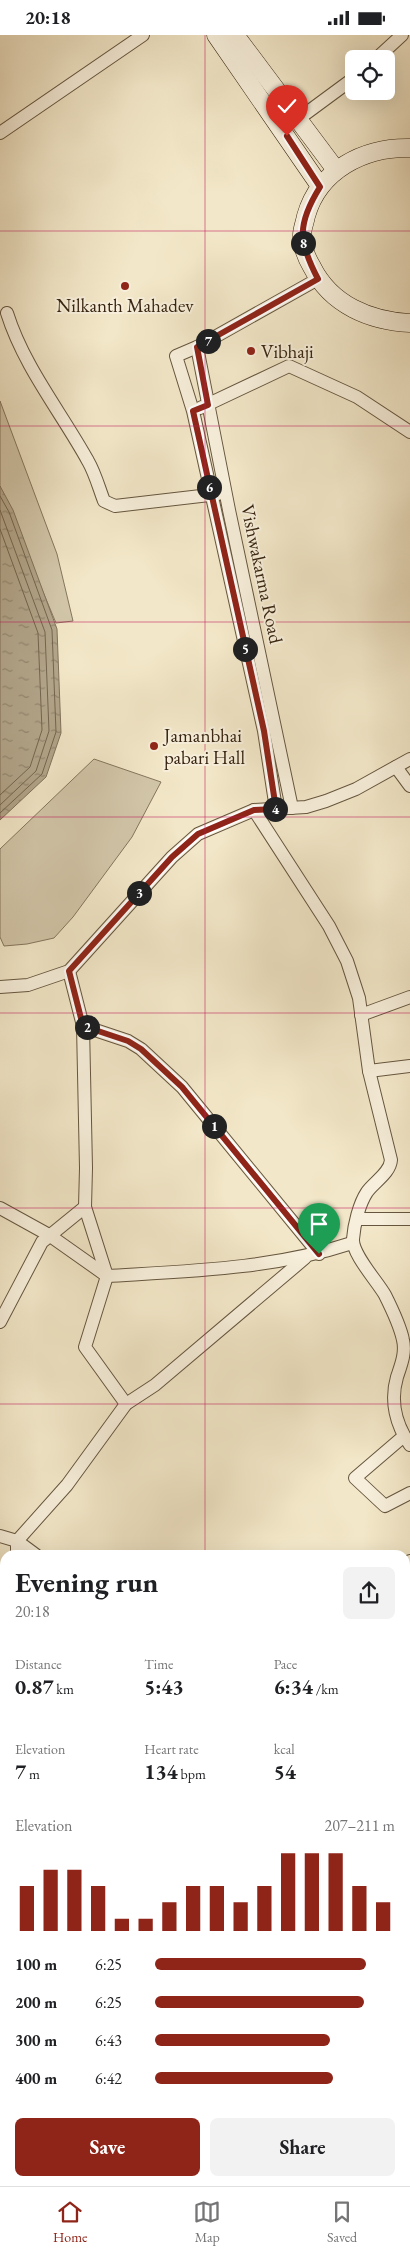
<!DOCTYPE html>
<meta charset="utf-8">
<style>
body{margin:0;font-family:"EB Garamond",serif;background:#f2f2f2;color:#202124;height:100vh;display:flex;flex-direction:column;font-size:19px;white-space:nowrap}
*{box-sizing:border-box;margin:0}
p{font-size:16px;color:#757577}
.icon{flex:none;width:28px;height:28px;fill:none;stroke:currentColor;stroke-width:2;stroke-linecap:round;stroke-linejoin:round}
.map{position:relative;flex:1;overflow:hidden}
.sheet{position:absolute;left:0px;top:1515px;width:410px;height:636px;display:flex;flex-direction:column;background:#fff;border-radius:15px 15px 0 0;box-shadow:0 5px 20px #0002}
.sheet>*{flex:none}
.tools{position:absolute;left:345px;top:15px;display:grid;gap:10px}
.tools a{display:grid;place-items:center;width:50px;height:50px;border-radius:8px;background:#fff;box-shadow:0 5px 20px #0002;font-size:25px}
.pin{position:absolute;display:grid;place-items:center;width:42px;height:42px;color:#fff;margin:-51px -21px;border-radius:50% 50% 50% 0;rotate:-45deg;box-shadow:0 0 5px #0007}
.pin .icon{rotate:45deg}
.km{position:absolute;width:25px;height:25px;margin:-12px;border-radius:50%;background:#222;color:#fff;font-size:14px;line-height:25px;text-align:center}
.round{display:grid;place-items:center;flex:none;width:52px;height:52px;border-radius:8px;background:#f2f2f2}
.overview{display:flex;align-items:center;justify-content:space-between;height:85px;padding:0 15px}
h1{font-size:28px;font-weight:700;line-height:38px}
.metrics{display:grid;grid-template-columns:repeat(3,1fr);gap:8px;height:85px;padding:5px 15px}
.metrics div{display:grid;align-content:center}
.metrics b{font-size:21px;font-weight:700}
.metrics small{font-size:14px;font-weight:400}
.metrics p{font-size:14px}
.chart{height:140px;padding:10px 15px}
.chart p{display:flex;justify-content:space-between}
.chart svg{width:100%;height:90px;margin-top:5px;stroke:#8f2418;stroke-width:6}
.cta{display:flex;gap:10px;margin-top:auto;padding:10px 15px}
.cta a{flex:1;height:58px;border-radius:8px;background:#8f2418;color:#fff;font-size:20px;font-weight:700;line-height:58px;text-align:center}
.cta a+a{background:#f2f2f2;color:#202124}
ul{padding:0 15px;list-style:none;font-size:16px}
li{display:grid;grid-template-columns:80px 60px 1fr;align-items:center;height:38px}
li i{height:12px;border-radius:6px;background:#8f2418}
.status{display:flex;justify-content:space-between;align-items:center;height:35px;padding:0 25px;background:#fff;direction:ltr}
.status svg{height:14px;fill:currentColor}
.dock{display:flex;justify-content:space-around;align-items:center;height:70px;border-top:1px solid #e0e0e0;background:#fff;font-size:14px;color:#757577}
.dock a{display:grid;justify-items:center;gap:2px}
.dock .on{color:#8f2418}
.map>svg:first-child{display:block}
.green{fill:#d2c6a9;stroke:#84765d}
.water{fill:url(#water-ripples);stroke:#81725a}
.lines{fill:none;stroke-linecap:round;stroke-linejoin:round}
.shore{stroke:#74654e;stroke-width:1}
.minor-casing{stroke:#66563f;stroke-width:14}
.secondary-casing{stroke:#372511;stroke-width:19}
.primary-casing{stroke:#372511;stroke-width:22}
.minor{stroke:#f7efdb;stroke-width:12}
.secondary{stroke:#f7efdb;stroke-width:18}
.primary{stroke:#f2e7c8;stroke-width:20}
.route-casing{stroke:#fff;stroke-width:10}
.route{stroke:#8f2418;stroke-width:6}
.grid{fill:none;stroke:#c2185b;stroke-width:1;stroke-opacity:0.55}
.poi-dot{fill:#8f2418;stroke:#f7efdb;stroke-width:2}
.labels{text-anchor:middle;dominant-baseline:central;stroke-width:4;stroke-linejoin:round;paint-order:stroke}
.poi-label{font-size:19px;fill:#372511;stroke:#f7efdb;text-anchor:start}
.street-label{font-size:19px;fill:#372511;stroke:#f7efdb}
</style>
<div class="status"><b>20:18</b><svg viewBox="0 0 49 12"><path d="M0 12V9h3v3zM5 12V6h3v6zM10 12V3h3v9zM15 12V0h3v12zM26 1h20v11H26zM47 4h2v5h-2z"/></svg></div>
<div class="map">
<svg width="410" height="2151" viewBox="0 0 410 2151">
<defs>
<pattern id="water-ripples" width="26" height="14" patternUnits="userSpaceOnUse" patternTransform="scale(1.25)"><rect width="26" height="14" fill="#b2a58a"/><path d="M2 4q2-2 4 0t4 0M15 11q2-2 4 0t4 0" fill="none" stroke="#92866f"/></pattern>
</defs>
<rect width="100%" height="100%" fill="#f2e7c8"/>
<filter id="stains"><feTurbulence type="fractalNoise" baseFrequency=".004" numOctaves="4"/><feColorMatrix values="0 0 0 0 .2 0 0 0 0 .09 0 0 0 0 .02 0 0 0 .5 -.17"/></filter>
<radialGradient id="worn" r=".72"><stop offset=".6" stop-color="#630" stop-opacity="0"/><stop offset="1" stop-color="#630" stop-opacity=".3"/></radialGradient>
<!-- green -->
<g class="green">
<path d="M0 366 57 519 73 586 56 588 0 454Z"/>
<path d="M94 724 161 747 132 802 73 882 54 903 27 909 4 911 0 902V814Z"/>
</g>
<!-- water -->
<path class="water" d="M0 451 13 475 57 594 61 698 46 742 0 785Z"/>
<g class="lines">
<!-- shore -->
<g class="shore">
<path d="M0 461 9 477 52 595 56 697 42 739 0 778"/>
<path d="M0 475 45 597 49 696 36 736 0 770"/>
<path d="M0 494 38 598 42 695 30 732 0 760"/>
</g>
<!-- minor casing -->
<g class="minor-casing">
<g id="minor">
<path d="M376 24 402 0"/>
<path d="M297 85 354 43"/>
<path d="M0 98 143 0"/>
<path d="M7 278C24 332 61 377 88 426 95 438 99 453 104 466L115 471 218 459"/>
<path d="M197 312 229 475 292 773"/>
<path d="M200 373 289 331 357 362 410 397"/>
<path d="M396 732 410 751"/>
<path d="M276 774 264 696 193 376 176 321 197 312 318 244"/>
<path d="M254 775 329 891 347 926 359 963 369 1036 391 1125C390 1138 374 1147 367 1157 359 1169 354 1190 353 1204 352 1219 377 1246 385 1260 392 1274 400 1290 403 1305 406 1318 401 1330 397 1342 390 1366 396 1390 410 1410"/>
<path d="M69 936 83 991 86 1133 85 1172 107 1241C190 1236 273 1234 352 1208"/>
<path d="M0 952 28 950 69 936 172 822 198 799 254 775 306 772 326 766 356 754 410 724"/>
<path d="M361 980 410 962"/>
<path d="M83 991 128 1006 141 1014 182 1052 319 1219"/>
<path d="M369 1036 410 1031"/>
<path d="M0 1173 49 1200 107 1241 85 1312 126 1369"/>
<path d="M357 1184H410"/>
<path d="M0 1287 42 1207 85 1172"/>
<path d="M404 1401 355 1443 385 1471 410 1458"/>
<path d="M0 1501 17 1506 36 1520"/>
<path d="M17 1520V1506L67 1450 126 1369 155 1350 305 1223"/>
<path d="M405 1532 410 1526"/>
<path d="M0 1564 5 1552"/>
<path d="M405 1599 410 1598"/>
<path d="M0 1657 5 1662"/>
<path d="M405 1833 410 1823"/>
<path d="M0 1943 5 1945"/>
<path d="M405 2028 410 2026"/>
<path d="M0 2051 5 2040"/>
<path d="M349 2146 350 2151"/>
<path d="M179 2151 184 2146"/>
</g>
</g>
<!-- secondary casing -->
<g class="secondary-casing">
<g id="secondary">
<path d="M216 0 320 151"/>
<path d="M235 0 336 135"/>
<path d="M410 113C364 112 319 135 306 181 305 187 302 194 302 200 302 212 306 222 312 232 331 270 370 286 410 288"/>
</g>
</g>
<!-- primary casing -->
<g class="primary-casing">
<g id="primary">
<path d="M0 1739 5 1741"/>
<path d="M405 1776 410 1779"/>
</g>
</g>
<!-- minor -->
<use href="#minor" class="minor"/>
<!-- secondary -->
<use href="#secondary" class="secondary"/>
<!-- primary -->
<use href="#primary" class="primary"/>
</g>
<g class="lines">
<!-- route casing -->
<g class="route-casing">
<path id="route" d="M287 101 320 152C297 189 298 206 318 244L197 312 208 370 193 376 264 696 276 774 254 775 198 799 172 822 69 936 83 991 128 1006 141 1014 182 1052 319 1219"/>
</g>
<!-- route -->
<use href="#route" class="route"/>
</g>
<!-- grid -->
<path class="grid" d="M205 0V1520M0 196H410M0 391H410M0 587H410M0 782H410M0 978H410M0 1173H410M0 1369H410M0 1564H5M405 1564H410M0 1760H5M405 1760H410M0 1955H5M405 1955H410M205 2146V2151"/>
<!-- markers -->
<g class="poi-dot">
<circle cx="125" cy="251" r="5"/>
<circle cx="251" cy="316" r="5"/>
<circle cx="154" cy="711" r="5"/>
</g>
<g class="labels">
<!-- poi labels -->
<g class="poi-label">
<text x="125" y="270" text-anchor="middle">Nilkanth Mahadev</text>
<text x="261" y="316">Vibhaji</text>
<text x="164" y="700">Jamanbhai<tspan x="164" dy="22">pabari Hall</tspan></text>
</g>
<!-- street labels -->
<g class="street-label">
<text transform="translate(262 539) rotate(78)">Vishwakarma Road</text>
</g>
</g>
<rect width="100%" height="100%" filter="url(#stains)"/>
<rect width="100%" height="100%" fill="url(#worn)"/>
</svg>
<div class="tools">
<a><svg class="icon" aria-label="locate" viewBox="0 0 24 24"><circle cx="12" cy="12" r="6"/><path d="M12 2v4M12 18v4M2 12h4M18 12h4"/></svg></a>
</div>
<div class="pin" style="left:319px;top:1219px;background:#1e9e55"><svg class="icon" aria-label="arrive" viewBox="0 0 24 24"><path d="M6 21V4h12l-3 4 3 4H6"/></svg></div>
<div class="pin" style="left:287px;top:101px;background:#d93025"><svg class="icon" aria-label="check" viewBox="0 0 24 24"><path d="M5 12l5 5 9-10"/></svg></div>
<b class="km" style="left:214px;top:1091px">1</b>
<b class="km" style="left:87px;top:992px">2</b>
<b class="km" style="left:139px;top:858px">3</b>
<b class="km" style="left:275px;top:774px">4</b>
<b class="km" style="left:245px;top:614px">5</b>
<b class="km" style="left:209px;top:452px">6</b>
<b class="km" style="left:208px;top:306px">7</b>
<b class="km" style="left:303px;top:208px">8</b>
<section class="sheet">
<div class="overview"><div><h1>Evening run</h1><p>20:18</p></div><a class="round"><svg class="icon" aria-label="share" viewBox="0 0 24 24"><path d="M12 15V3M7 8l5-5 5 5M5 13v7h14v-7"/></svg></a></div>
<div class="metrics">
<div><p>Distance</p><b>0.87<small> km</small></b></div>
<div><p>Time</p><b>5:43</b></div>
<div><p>Pace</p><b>6:34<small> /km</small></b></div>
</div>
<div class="metrics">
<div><p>Elevation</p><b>7<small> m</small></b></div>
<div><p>Heart rate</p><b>134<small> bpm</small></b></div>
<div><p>kcal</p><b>54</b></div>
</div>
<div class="chart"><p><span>Elevation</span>207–211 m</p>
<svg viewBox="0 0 160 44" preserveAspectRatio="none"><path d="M5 44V22M15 44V14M25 44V14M35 44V22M45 44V38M55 44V38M65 44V30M75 44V22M85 44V22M95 44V30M105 44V22M115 44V6M125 44V6M135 44V6M145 44V22M155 44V30"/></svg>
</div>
<ul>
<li><b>100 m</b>6:25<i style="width:88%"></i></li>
<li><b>200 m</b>6:25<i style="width:87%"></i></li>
<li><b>300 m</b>6:43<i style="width:73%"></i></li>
<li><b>400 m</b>6:42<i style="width:74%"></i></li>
</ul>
<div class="cta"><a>Save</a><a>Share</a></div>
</section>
</div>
<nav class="dock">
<a class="on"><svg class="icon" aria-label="home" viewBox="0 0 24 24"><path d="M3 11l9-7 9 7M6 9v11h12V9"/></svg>Home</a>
<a><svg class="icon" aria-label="map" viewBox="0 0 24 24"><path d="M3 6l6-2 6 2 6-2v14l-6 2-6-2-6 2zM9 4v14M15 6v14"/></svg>Map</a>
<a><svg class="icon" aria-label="saved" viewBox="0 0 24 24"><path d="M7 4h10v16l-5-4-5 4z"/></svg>Saved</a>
</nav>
